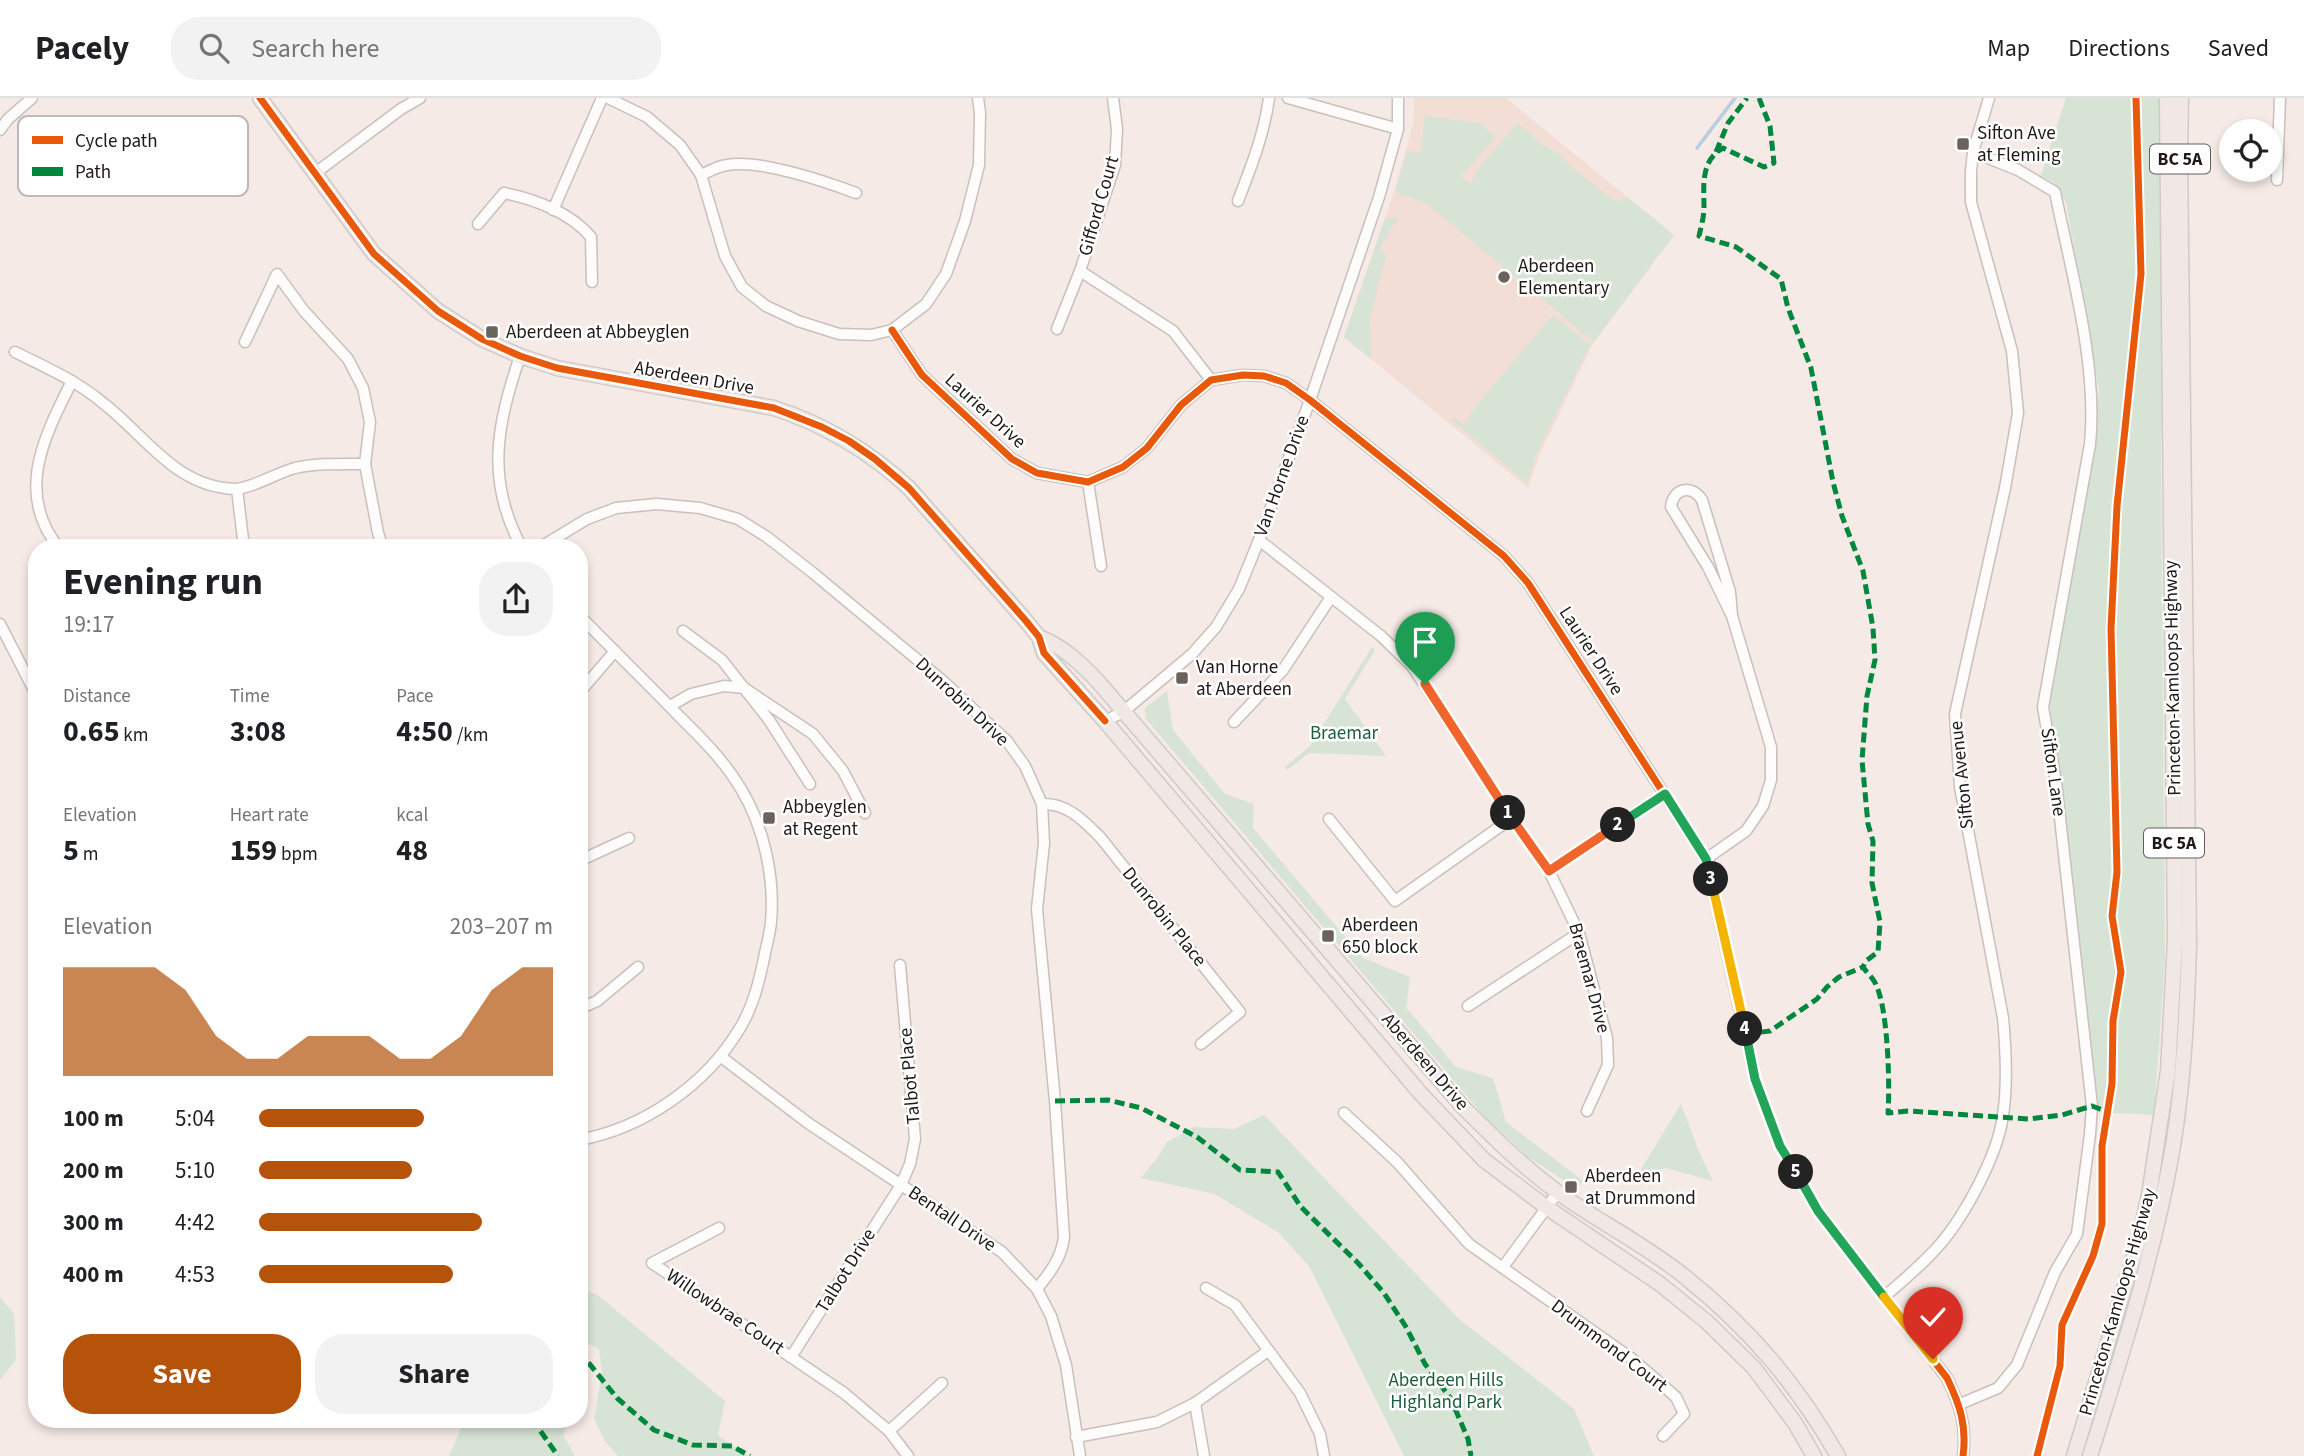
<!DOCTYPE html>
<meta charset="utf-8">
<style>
body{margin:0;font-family:"Source Sans 3",sans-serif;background:#f2f2f2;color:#202124;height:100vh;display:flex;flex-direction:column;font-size:26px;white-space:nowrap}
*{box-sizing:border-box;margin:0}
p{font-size:23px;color:#757577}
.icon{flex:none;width:38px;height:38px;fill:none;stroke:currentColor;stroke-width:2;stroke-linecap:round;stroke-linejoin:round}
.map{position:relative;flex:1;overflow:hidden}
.side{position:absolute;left:28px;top:441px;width:560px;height:889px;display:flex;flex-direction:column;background:#fff;border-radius:28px;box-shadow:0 4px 10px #0003}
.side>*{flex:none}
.tools{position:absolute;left:2219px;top:21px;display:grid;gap:14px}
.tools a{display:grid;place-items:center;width:63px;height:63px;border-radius:50%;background:#fff;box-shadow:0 4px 10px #0003;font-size:35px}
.pin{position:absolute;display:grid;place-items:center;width:60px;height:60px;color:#fff;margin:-72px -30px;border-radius:50% 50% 50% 0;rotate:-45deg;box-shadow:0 0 7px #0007}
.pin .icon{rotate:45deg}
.km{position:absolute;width:35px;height:35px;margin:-18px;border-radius:50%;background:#222;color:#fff;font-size:19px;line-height:35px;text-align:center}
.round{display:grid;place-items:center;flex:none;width:74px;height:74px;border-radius:28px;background:#f2f2f2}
.headline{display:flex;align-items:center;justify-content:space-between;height:119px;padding:0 35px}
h1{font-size:38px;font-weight:700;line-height:52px}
.metrics{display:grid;grid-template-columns:repeat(3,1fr);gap:10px;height:119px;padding:7px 35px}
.metrics div{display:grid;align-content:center}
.metrics b{font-size:30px;font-weight:700}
.metrics small{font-size:19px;font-weight:400}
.metrics p{font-size:19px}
.chart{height:196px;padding:14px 35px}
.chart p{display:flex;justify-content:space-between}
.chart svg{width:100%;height:126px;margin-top:7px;fill:#b45309;opacity:.7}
.action{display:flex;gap:14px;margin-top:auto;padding:14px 35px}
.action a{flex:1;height:80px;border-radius:28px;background:#b45309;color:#fff;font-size:28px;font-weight:700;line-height:80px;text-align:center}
.action a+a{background:#f2f2f2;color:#202124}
ul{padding:0 35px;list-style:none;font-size:23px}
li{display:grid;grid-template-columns:112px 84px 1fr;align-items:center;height:52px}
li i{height:18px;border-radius:9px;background:#b45309}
header{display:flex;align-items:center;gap:42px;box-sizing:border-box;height:98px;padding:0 35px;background:#fff;border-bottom:2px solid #e0e0e0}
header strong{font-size:33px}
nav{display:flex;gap:38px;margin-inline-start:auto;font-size:24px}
.search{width:490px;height:63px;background:#f2f2f2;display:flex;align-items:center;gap:18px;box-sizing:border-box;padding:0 24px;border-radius:28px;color:#757577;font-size:26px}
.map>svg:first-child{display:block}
.built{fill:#f3ded6}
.green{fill:#d7e3d5}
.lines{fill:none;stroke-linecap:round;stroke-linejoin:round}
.stream{stroke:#b7cde1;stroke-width:3.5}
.minor-casing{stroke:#c8c0bc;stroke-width:13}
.major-casing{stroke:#cecac7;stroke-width:17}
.minor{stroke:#fefcfb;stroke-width:10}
.major{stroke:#f1e8e5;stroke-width:14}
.quiet{stroke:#00873e;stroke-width:5;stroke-dasharray:10 5;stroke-linecap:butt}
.cycleway-casing{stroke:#fff;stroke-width:11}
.cycleway{stroke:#e8590c;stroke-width:7}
.split-1-casing{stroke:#fff;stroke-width:14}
.split-2-casing{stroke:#fff;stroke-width:14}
.split-3-casing{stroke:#fff;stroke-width:14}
.split-4-casing{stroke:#fff;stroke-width:14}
.split-5-casing{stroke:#fff;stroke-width:14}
.split-6-casing{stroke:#fff;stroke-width:14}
.split-7-casing{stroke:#fff;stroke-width:14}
.split-1{stroke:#f0652b;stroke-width:9}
.split-2{stroke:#f0652b;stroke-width:9}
.split-3{stroke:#22a559;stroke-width:9}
.split-4{stroke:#f5b400;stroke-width:9}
.split-5{stroke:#22a559;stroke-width:9}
.split-6{stroke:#22a559;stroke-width:9}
.split-7{stroke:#f5b400;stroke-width:9}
.poi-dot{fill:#6b625e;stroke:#fff;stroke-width:2.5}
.labels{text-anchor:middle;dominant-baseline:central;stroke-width:5;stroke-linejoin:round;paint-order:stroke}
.shield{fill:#fff;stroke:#635e5c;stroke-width:2}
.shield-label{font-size:18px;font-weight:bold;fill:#201916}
.poi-label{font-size:19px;fill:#201916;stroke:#fff;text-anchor:start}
.street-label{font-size:19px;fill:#201916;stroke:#fff}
.park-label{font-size:19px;fill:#1e5f3b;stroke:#fff}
.key{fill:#fff;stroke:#bcbab9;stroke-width:2}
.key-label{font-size:19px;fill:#201916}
</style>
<header>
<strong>Pacely</strong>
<div class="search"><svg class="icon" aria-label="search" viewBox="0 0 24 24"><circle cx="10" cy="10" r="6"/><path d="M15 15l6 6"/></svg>Search here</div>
<nav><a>Map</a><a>Directions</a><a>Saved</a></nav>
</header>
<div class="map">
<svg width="2304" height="1358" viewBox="0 0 2304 1358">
<rect width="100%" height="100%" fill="#f5eae5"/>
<!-- built -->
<path class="built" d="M1414 0H1506L1674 137 1594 244 1540 355 1528 390 1344 239 1394 94 1413 27Z"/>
<!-- green -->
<g class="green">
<path d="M2066 0H2162L2163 198 2161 363 2165 862 2154 1017 2096 1014 2049 605 2075 453 2099 292 2066 104 2053 84 2041 78Z"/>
<path d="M1425 18 1480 25 1496 39 1462 77V81L1471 85 1481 67 1517 26 1533 37 1541 47 1558 55 1571 69 1612 101 1620 103 1627 99 1674 137 1594 244 1426 105 1395 94 1407 53 1421 55Z"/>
<path d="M1399 119 1379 151 1386 156 1370 219 1371 261 1344 239 1385 121Z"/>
<path d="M1553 217 1590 247 1537 354 1527 385 1453 323 1455 319 1461 325 1468 324 1471 314Z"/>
<path d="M1372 549 1375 552 1345 601 1386 658 1309 655 1287 672 1285 669 1310 648Z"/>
<path d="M1167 593 1173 632 1225 696 1254 706 1253 730 1363 860 1410 879 1406 909 1456 969 1493 980 1506 1024 1583 1083 1577 1091 1527 1058 1484 1018 1146 621 1145 610Z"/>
<path d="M1681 1006 1699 1054 1713 1083 1666 1070 1637 1078Z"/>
<path d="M1264 1017 1458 1220 1574 1311 1594 1358H1404L1309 1168 1279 1135 1215 1096 1141 1080 1158 1059 1167 1044 1194 1029 1234 1031Z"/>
<path d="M579 1188 599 1198 725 1303 718 1337 748 1358H618L605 1343 594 1321 602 1274 599 1251 579 1241Z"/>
<path d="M0 1199 14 1216 16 1262 0 1282Z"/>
<path d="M465 1321H569L563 1337 575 1358H449Z"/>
</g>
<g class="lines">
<!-- stream -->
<path class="stream" d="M1697 50 1735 0"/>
<!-- minor casing -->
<g class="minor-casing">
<g id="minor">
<path d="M608 0 647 19 680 47 701 77 725 158 742 189 766 208 798 223 839 236 871 237 892 232 926 206 946 176 965 123 979 67 980 15 978 0"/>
<path d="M1288 0 1398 31"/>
<path d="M0 32 8 21 32 0"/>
<path d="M314 76 401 11 420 0"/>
<path d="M701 77C710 73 718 68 727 67 759 61 824 83 856 95"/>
<path d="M2277 82 2280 0"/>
<path d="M1238 103C1251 69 1264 37 1269 0"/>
<path d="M553 112 602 0"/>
<path d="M478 126 504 95C535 101 571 115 591 139L592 184"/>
<path d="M1080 173 1173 233 1211 282"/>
<path d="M1057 231 1080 173 1115 67 1117 31 1113 0"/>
<path d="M892 232 922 277 1012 361 1037 375 1088 384 1123 369 1147 350 1181 307 1211 282 1243 277 1264 278 1286 285 1310 302 1504 458 1528 485 1706 761 1755 981 1780 1048 1818 1113 1947 1280C1960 1307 1967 1328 1963 1358"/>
<path d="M245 244 277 176 304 213 348 261 363 290 370 324 365 366 378 435 383 450"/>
<path d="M15 254C45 269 77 283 103 305 146 338 175 389 235 391 250 391 279 374 295 370 318 365 342 366 365 366"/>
<path d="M520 258C497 327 485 382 522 450"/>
<path d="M1088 384 1101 468"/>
<path d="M237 391 244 450"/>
<path d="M1259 442 1381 538 1412 568 1512 720 1549 773 1579 835 1607 940 1608 967 1587 1013"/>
<path d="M59 450C14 395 45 337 72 283"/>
<path d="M539 450 587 421 616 410 657 406 700 410 738 421 767 439 813 475 943 583 1007 643 1025 668 1042 706 1044 745 1037 811 1055 1003 1064 1139C1061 1161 1051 1173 1037 1191"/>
<path d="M579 517C611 550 644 582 676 615 700 639 724 662 741 691 764 729 775 780 771 824 770 836 766 849 764 860 759 884 753 909 740 930 706 987 644 1030 579 1042"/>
<path d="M0 526 37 598"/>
<path d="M683 533 722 562 769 622 810 686"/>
<path d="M579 595 615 553"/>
<path d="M670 608 691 596 724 588 744 590 813 636 843 673 865 715"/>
<path d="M1105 623 1123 614 1192 556 1216 529 1239 491 1259 442 1310 302 1379 99 1398 31V0"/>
<path d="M1234 624 1283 572 1331 499"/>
<path d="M1042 706C1067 705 1083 722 1100 739L1240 914 1201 946"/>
<path d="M1329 721 1395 803 1512 720"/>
<path d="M1706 761 1746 733 1763 708 1771 682V649L1732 518 1708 469 1671 409C1673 390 1692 386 1702 402L1730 494 1732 518"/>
<path d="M579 763 629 740"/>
<path d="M1549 773 1665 696"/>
<path d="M1468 908 1579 835"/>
<path d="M579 911 597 903 638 869"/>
<path d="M720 958 808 1025 1002 1154 1037 1191 1051 1218 1066 1267 1080 1358"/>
<path d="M1344 1015 1397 1064 1469 1146 1631 1260 1676 1299 1684 1316 1663 1338"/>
<path d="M719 1130 652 1165 844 1295 889 1333 908 1358"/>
<path d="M1503 1169 1558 1094"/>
<path d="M1206 1190 1235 1207 1300 1295 1320 1336 1324 1358"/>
<path d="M1884 1199C1900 1185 1917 1171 1932 1155 1961 1126 1998 1058 2003 1017 2008 985 2006 952 2003 920L1960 689 1955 616 2005 390 2018 315 2012 253 1971 104V73L1973 54 1989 0"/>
<path d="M791 1259 901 1087 910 1066 915 1041 900 867"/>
<path d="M1195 1305 1204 1358"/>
<path d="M1960 1306 1998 1290 2017 1267 2055 1174 2077 1136 2090 1036 2092 1008 2056 684 2043 609 2090 346C2098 267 2071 173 2055 94L2018 72 1973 54"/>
<path d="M889 1333 942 1285"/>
<path d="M1076 1339 1157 1324 1195 1305 1268 1253"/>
</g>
</g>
<!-- major casing -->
<g class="major-casing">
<g id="major">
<path d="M260 0 374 156 438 213 482 241 520 258 557 270 774 310C826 327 869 353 909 390L1026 523 1039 539 1044 555 1105 623 1421 996 1484 1062 1546 1109 1660 1186 1707 1224 1754 1270 1795 1325 1814 1358"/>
<path d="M1039 539C1064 549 1083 567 1101 587L1462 1008C1492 1038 1521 1067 1556 1093 1597 1123 1644 1146 1684 1178 1750 1231 1796 1285 1838 1358"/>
<path d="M2074 1358 2139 1141 2149 1097 2168 973 2175 843 2167 0"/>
<path d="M2090 1358C2122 1256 2155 1154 2173 1048 2184 981 2187 914 2189 846L2180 54 2181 0"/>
</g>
</g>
<!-- minor -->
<use href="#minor" class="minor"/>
<!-- major -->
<use href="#major" class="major"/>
<!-- quiet -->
<g class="quiet">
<path d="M1759 0 1770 28 1774 65 1764 69 1723 50C1700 63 1704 88 1704 110 1704 119 1701 129 1699 138L1736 149 1781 181 1788 210 1811 270 1833 384 1842 418 1863 473 1873 530 1875 562 1867 598 1862 662 1868 726 1873 743 1872 785 1880 824 1878 854 1866 863 1863 869C1867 875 1874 881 1876 887 1888 911 1890 987 1888 1015L1908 1013 2029 1021 2062 1017 2092 1008 2108 1014"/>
<path d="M1716 54 1728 25 1747 0"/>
<path d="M1746 936 1770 933 1817 901 1827 889 1839 879 1863 869"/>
<path d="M1055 1003 1108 1002 1141 1010 1197 1039 1240 1072 1278 1074 1301 1109 1358 1165 1384 1195 1406 1229 1425 1266 1451 1301 1468 1341 1471 1358"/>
<path d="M579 1253 617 1300 654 1332 693 1347 732 1348 750 1358"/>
<path d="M532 1321 558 1358"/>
</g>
<!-- cycleway casing -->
<g class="cycleway-casing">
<g id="cycleway">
<path d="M260 0 374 156 438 213 482 241 520 258 557 270 774 310 822 329 849 343 875 361 909 390 1026 523 1039 539 1044 555 1105 623"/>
<path d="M892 232 922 277 1012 361 1037 375 1088 384 1123 369 1147 350 1181 307 1211 282 1243 277 1264 278 1286 285 1310 302 1504 458 1528 485 1706 761 1755 981 1780 1048 1818 1113 1947 1280C1960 1307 1967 1328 1963 1358"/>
<path d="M2037 1358 2060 1268 2062 1227 2093 1158 2102 1126V1048L2112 986 2113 923 2121 874 2112 818 2117 774 2111 531 2117 408 2141 176 2136 0"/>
</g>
</g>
<!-- cycleway -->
<use href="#cycleway" class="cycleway"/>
</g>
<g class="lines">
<!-- split-1 casing -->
<g class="split-1-casing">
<path id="split-1" d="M1425 586 1508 715"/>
</g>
<!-- split-2 casing -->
<g class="split-2-casing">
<path id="split-2" d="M1508 715 1549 773 1618 727"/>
</g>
<!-- split-3 casing -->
<g class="split-3-casing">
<path id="split-3" d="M1618 727 1665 696 1706 761 1711 781"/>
</g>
<!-- split-4 casing -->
<g class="split-4-casing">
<path id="split-4" d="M1711 781 1745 931"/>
</g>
<!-- split-5 casing -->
<g class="split-5-casing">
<path id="split-5" d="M1745 931 1755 981 1780 1048 1796 1074"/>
</g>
<!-- split-6 casing -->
<g class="split-6-casing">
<path id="split-6" d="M1796 1074 1818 1113 1884 1199"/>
</g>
<!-- split-7 casing -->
<g class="split-7-casing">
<path id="split-7" d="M1884 1199 1933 1261"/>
</g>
<!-- split-1 -->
<use href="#split-1" class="split-1"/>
<!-- split-2 -->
<use href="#split-2" class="split-2"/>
<!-- split-3 -->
<use href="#split-3" class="split-3"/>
<!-- split-4 -->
<use href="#split-4" class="split-4"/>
<!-- split-5 -->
<use href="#split-5" class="split-5"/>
<!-- split-6 -->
<use href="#split-6" class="split-6"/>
<!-- split-7 -->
<use href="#split-7" class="split-7"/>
</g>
<!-- markers -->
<g class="poi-dot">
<rect x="1956" y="39" width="14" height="14" rx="3.5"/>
<circle cx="1504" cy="179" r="7"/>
<rect x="485" y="227" width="14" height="14" rx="3.5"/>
<rect x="1175" y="573" width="14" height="14" rx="3.5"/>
<rect x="762" y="713" width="14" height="14" rx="3.5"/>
<rect x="1321" y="831" width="14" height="14" rx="3.5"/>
<rect x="1564" y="1082" width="14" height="14" rx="3.5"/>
</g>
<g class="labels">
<!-- shield labels -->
<g class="shield">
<rect x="2150" y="46.5" width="60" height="29" rx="5"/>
<rect x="2144" y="730.5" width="60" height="29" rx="5"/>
</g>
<g class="shield-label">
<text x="2180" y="61">BC 5A</text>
<text x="2174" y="745">BC 5A</text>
</g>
<!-- poi labels -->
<g class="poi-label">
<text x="1977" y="35">Sifton Ave<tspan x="1977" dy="22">at Fleming</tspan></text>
<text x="1518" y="168">Aberdeen<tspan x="1518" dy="22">Elementary</tspan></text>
<text x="506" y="234">Aberdeen at Abbeyglen</text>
<text x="1196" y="569">Van Horne<tspan x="1196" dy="22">at Aberdeen</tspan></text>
<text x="783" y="709">Abbeyglen<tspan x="783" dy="22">at Regent</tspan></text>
<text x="1342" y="827">Aberdeen<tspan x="1342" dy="22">650 block</tspan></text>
<text x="1585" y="1078">Aberdeen<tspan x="1585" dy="22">at Drummond</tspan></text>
</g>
<!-- street labels -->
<g class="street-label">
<text transform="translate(1099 108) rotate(-74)">Gifford Court</text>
<text transform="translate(694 280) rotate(10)">Aberdeen Drive</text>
<text transform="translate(985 313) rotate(42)">Laurier Drive</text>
<text transform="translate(1282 378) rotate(-70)">Van Horne Drive</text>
<text transform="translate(1591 553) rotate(57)">Laurier Drive</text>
<text transform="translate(2173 580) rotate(-91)">Princeton-Kamloops Highway</text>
<text transform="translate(962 604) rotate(43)">Dunrobin Drive</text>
<text transform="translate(2053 674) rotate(82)">Sifton Lane</text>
<text transform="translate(1962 677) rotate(-96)">Sifton Avenue</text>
<text transform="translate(1164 819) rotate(51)">Dunrobin Place</text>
<text transform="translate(1589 880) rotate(75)">Braemar Drive</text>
<text transform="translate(1425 964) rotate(49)">Aberdeen Drive</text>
<text transform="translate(910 978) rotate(-95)">Talbot Place</text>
<text transform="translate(952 1121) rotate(34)">Bentall Drive</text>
<text transform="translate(846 1173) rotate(-58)">Talbot Drive</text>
<text transform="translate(2118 1204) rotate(-74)">Princeton-Kamloops Highway</text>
<text transform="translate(725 1214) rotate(34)">Willowbrae Court</text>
<text transform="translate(1609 1248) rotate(37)">Drummond Court</text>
</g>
<!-- park labels -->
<g class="park-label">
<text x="1344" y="635">Braemar</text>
<text x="1446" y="1282">Aberdeen Hills<tspan x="1446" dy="22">Highland Park</tspan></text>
</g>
</g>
<!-- legend -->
<rect x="18" y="18" width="230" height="80" rx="10" class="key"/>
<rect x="32" y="38" width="31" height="8" fill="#e8590c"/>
<rect x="32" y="69" width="31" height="9" fill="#00873e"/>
<g class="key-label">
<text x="75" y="49">Cycle path</text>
<text x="75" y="80">Path</text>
</g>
</svg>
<div class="tools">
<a><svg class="icon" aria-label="locate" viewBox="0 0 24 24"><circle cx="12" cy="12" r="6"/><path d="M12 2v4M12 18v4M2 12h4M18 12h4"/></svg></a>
</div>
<div class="pin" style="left:1425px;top:586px;background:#1e9e55"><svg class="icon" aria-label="arrive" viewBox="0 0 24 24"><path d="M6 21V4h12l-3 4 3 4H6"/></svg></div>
<div class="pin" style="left:1933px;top:1261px;background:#d93025"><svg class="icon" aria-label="check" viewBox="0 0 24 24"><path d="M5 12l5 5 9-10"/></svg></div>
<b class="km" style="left:1508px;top:715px">1</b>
<b class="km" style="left:1618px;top:727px">2</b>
<b class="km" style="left:1711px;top:781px">3</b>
<b class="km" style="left:1745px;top:931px">4</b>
<b class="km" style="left:1796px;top:1074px">5</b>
<section class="side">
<div class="headline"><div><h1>Evening run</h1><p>19:17</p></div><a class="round"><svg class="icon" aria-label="share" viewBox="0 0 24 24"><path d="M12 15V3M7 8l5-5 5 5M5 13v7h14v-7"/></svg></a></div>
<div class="metrics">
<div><p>Distance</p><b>0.65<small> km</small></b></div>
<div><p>Time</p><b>3:08</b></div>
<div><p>Pace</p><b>4:50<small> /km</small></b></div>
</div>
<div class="metrics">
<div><p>Elevation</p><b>5<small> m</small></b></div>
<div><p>Heart rate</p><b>159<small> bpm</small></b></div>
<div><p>kcal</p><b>48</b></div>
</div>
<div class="chart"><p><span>Elevation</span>203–207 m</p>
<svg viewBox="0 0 160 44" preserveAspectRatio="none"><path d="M0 44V6L10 6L20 6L30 6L40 14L50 30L60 38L70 38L80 30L90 30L100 30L110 38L120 38L130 30L140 14L150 6L160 6V44z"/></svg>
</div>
<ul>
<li><b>100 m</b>5:04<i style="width:56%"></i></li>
<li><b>200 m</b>5:10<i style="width:52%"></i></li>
<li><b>300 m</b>4:42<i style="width:76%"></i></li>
<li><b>400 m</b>4:53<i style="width:66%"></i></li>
</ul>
<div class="action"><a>Save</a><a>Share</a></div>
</section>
</div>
